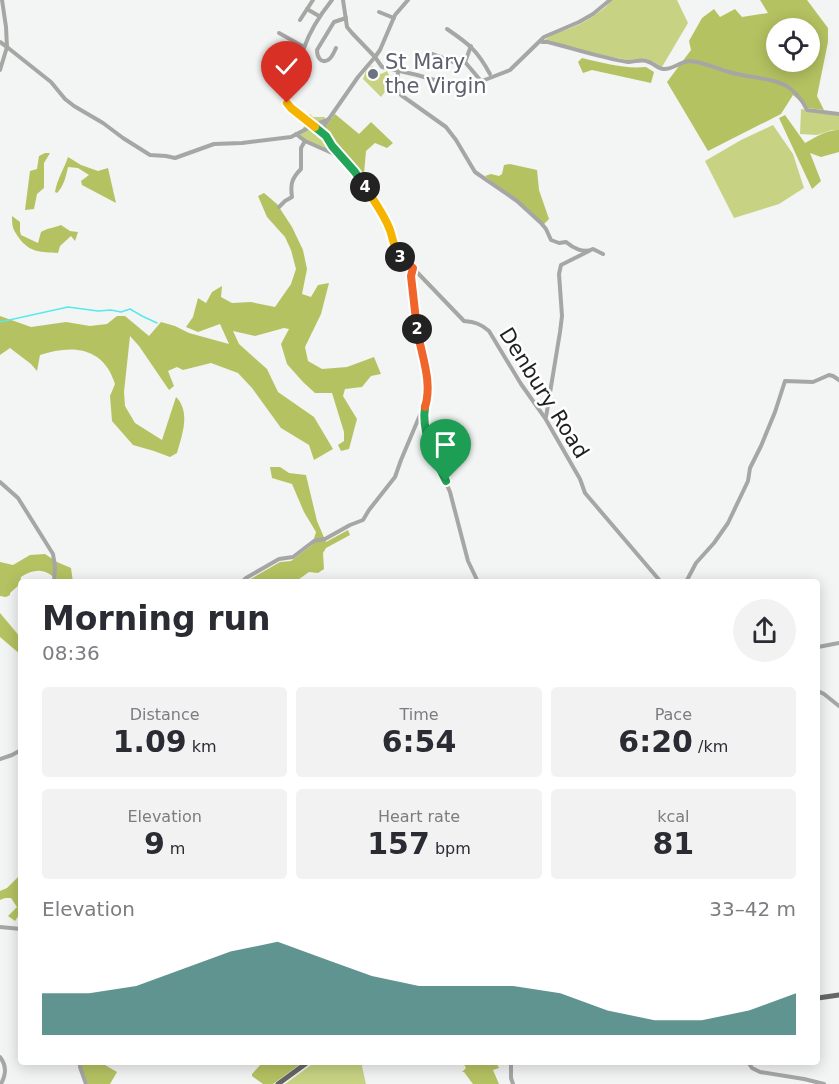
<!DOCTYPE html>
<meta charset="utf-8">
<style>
body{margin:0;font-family:"DejaVu Sans",sans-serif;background:#f2f2f3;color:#2b2b33;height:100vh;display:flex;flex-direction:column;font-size:22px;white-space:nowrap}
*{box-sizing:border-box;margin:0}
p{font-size:20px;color:#7c7c81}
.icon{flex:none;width:33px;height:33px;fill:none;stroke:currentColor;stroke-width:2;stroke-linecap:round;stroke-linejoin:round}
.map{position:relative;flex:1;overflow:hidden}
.panel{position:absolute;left:18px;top:579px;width:802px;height:486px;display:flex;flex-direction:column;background:#fff;border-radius:6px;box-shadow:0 3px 15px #0003}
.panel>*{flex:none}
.buttons{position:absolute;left:766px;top:18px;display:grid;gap:12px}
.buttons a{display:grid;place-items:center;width:54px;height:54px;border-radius:50%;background:#fff;box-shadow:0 3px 15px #0003;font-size:30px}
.pin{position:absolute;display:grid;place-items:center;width:51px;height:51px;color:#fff;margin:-62px -26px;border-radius:50% 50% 50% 0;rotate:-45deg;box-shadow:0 0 6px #0007}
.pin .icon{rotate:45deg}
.km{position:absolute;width:30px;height:30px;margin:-15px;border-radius:50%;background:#222;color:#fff;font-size:16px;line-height:30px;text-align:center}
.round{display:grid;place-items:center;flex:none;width:63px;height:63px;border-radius:32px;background:#f2f2f3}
.summary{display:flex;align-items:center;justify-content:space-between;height:102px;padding:0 24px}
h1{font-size:33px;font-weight:700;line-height:45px}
.metrics{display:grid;grid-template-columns:repeat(3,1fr);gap:9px;height:102px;padding:6px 24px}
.metrics div{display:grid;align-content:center;border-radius:6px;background:#f2f2f3;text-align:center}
.metrics b{font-size:30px;font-weight:700}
.metrics small{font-size:16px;font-weight:400}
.metrics p{font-size:16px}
.chart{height:168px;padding:12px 24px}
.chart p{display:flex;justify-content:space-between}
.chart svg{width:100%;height:108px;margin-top:6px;fill:#1d6862;opacity:.7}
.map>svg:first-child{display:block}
.green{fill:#c7d383}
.forest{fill:#b5c261;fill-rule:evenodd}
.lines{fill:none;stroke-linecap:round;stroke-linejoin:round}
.stream{stroke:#57eaec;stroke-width:1.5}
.minor{stroke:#a6a6a5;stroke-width:4}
.major{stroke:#666665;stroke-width:5}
.split-1-casing{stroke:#fff;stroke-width:12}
.split-2-casing{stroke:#fff;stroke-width:12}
.split-3-casing{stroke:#fff;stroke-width:12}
.split-4-casing{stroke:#fff;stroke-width:12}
.split-5-casing{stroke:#fff;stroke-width:12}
.split-6-casing{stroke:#fff;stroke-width:12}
.split-1{stroke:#22a559;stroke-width:8}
.split-2{stroke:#f0652b;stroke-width:8}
.split-3{stroke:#f0652b;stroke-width:8}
.split-4{stroke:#f5b400;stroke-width:8}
.split-5{stroke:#22a559;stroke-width:8}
.split-6{stroke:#f5b400;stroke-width:8}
.worship-dot{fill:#6b7280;stroke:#fff;stroke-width:2}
.labels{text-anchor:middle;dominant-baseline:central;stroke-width:5;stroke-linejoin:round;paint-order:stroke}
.worship-label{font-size:21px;fill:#5b616d;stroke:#fff;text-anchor:start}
.street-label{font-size:21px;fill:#1e1e1f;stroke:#fff}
</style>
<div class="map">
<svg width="839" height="1084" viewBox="0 0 839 1084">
<rect width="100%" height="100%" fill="#f3f4f4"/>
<!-- green -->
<g class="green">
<path d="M612 0H677L688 23 662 67 647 59 628 60 586 52 549 40 543 41C554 32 568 30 580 24 591 18 604 10 612 0Z"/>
<path d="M372 66 381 74 387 71 390 77 386 85 388 88 381 97 363 79 366 71Z"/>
<path d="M801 109 839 115V130H832L817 135 800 134Z"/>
<path d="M310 114 313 117H325L323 133 325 138 338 155 307 141 300 135 303 128 308 121 304 116H308Z"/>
<path d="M773 125 793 154 804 188 779 204 734 218 705 161 741 140Z"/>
<path d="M315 1062H361L366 1084H285Z"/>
</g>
<!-- forest -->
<g class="forest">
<path d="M760 0H807L828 28V42L817 96 824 110 808 108 793 95 781 114 708 151 667 82 691 50 689 41 702 18 714 9 720 17 735 9 742 17 768 13ZM777 28H810V62H777Z"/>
<path d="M582 58C603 63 624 69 646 67L654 72 651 83 592 70 583 73 578 62Z"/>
<path d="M335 114 359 134 371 122 393 143 387 148 375 143 366 151 364 174 367 186 341 154 326 132 325 128Z"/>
<path d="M785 115 805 143C816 137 826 130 839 130V152L821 157 810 153 821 181 812 189 779 118Z"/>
<path d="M45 153H50L44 163V188L37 194 34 209 25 210 30 171 37 169 39 156Z"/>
<path d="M68 157 81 165 98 171 108 168 116 203 82 185 81 181 89 175 78 168 68 167C66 176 64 186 57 193L55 192C57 179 64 169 68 157Z"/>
<path d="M510 164 537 170 539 190 549 219 544 224 485 176 491 174 499 176 502 174 504 165Z"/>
<path d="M264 193 277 204 292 227 303 250 307 269 302 294 311 297 318 285 329 283 321 314 305 347 308 361 322 369 347 367 374 357 381 374 371 376 362 387 345 389 343 396 357 419 349 449 341 451 338 445 344 441V432L332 393H315L303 382 287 364 281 344 289 329 284 328 255 336 233 331 239 344 267 369 278 392 314 417 333 449 314 460 309 445 281 428 252 388 238 373 211 363 183 370 177 367 168 371 174 386 169 390 139 346 130 336 124 392 125 406 135 423 162 440 176 397C191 412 182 435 177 453L170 457 154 451 133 445 112 421 110 396 115 384C104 347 72 344 40 355L37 371 31 364 10 348 0 355V316L31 327 66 322 90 326 107 324 117 316H125L149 336 161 322 175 326 189 333 229 344 220 324 198 332 186 327 193 317 198 298 206 303 212 292 222 286 221 297 232 303 251 302 275 307 291 284 296 269 291 250 285 237 267 217 258 196Z"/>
<path d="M12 216 20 222V231L21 235 38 243 41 232C47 228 54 228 61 225L70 231 78 232 75 241 71 236 60 246 58 253C41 252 30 253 19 238 13 229 12 228 12 216Z"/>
<path d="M270 467H280L289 473 306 475 317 521 326 542 348 530 350 535 326 548 323 553 324 569 318 573 309 572 295 582H251L249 580 280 562 291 561 312 545 316 532 304 512 292 484 272 478Z"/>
<path d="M45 554 57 562 71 568 73 582H58C47 568 35 568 21 577L20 584 10 593V595L6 597 0 596V562L13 565 30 555Z"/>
<path d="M0 613 21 638V655L0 637Z"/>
<path d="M21 874V912L15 921 8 916 17 907 11 898H5L0 900V891L7 888Z"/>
<path d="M82 1062H100L117 1072 110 1084H88L82 1069Z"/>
<path d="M263 1062H303L273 1084H263L252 1076V1074Z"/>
<path d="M463 1062H496L499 1068 493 1070 499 1084H473L464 1072H462L466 1068Z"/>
</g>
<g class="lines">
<!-- stream -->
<path class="stream" d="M0 322 68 307 98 311 111 310 121 312 130 309 142 316 157 323"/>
<!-- minor -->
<g class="minor">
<path d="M2 0 6 27 7 47 51 82 65 99 74 106 103 123 123 138 150 155 166 156 175 158 214 144 242 143 291 137 312 126 329 119"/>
<path d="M332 0C320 15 310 30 304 48 301 55 300 63 296 70 292 79 286 86 286 96 286 101 288 104 291 108L326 136 332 146 355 172 378 205 390 230 396 251 400 256 413 268 464 321C475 322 481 324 489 331L521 384 545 418 580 479 585 493 661 582"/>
<path d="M343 0 347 27 352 33 375 57 382 67 417 75 445 83 482 81 510 70 544 37 579 22 593 14 610 0"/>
<path d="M307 9 319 16"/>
<path d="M379 12 394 18"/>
<path d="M300 20 313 0"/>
<path d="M447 29C469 44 477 50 490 74"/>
<path d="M279 33 304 47"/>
<path d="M0 42 7 47 0 70"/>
<path d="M542 42H548C575 49 601 58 628 62 634 62 641 59 646 61 652 62 657 68 663 69 672 70 680 62 689 61 700 61 718 69 729 72 762 82 789 73 807 110L839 114"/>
<path d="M336 48C334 52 332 58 328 60 320 64 317 56 317 50L334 22 346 18"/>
<path d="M432 54 459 64 465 62 481 81"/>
<path d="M465 62 471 46"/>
<path d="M398 70 397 89 401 95 446 127 456 140 475 172 517 201 541 223 546 229 551 240 559 243 566 242C573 248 584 254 593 249L603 254"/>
<path d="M296 134 305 141 341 157"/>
<path d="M326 136 324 131V126L358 77 375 57 380 50 395 15 408 0"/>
<path d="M279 207 285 201 292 197C290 184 292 178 301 169V148L305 141"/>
<path d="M413 268 411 276 416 323 427 377 428 397 424 412 426 432 431 448 450 492 468 561 478 582"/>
<path d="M546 417 560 332 562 316 559 274 561 265 589 251"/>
<path d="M0 482 18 498 53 554 55 566 54 582"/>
<path d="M242 582 246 578 279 559 293 557 314 541 325 539 350 525 363 520 369 510 395 477 401 460 420 415 424 412"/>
<path d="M686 582 696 563 714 543 728 523 748 481 750 468 761 446 775 412 785 381 813 382 829 375 833 376 839 380"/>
<path d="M818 647 839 643"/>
<path d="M818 691 824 694 839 706"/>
<path d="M0 759 12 755 21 750"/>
<path d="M0 927 21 929"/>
<path d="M0 1057C7 1066 6 1074 1 1084"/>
<path d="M80 1062V1067L86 1084"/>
<path d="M511 1062V1078L513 1084"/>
<path d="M748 1062 752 1068 760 1072 804 1079 824 1084"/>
</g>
<!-- major -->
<g class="major">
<path d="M818 998 839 995"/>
<path d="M278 1084 308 1062"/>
</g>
</g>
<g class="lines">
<!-- split-1 casing -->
<g class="split-1-casing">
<path id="split-1" d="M425 407C421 433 435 458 446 481"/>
</g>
<!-- split-2 casing -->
<g class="split-2-casing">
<path id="split-2" d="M417 329C421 354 433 382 425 407"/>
</g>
<!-- split-3 casing -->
<g class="split-3-casing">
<path id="split-3" d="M400 257 413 268 411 276 417 329"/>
</g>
<!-- split-4 casing -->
<g class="split-4-casing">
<path id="split-4" d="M365 187C374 201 384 214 390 230 393 239 394 249 400 257"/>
</g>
<!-- split-5 casing -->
<g class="split-5-casing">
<path id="split-5" d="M315 127 326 136 332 146 355 172 365 187"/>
</g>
<!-- split-6 casing -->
<g class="split-6-casing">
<path id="split-6" d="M287 103 291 108 315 127"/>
</g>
<!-- split-1 -->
<use href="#split-1" class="split-1"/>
<!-- split-2 -->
<use href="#split-2" class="split-2"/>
<!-- split-3 -->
<use href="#split-3" class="split-3"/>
<!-- split-4 -->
<use href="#split-4" class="split-4"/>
<!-- split-5 -->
<use href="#split-5" class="split-5"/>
<!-- split-6 -->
<use href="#split-6" class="split-6"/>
</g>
<!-- markers -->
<circle class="worship-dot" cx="373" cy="74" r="6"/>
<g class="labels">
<!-- worship labels -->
<g class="worship-label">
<text x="385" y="62">St Mary<tspan x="385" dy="24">the Virgin</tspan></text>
</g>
<!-- street labels -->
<g class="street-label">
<text transform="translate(544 393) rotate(58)">Denbury Road</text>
</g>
</g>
</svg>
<div class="buttons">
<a><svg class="icon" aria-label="locate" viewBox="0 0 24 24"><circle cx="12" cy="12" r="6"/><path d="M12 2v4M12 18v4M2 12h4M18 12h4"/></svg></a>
</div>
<div class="pin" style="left:446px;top:481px;background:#1e9e55"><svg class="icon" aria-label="arrive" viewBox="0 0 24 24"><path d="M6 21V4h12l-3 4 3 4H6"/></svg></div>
<div class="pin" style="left:287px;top:103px;background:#d93025"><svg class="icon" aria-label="check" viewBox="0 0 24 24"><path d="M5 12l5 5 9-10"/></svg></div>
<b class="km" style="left:417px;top:329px">2</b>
<b class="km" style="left:400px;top:257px">3</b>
<b class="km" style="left:365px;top:187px">4</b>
<section class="panel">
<div class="summary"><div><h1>Morning run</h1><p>08:36</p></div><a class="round"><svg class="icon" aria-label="share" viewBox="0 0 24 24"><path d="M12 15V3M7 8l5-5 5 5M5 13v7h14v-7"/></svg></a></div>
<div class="metrics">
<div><p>Distance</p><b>1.09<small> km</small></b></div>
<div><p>Time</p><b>6:54</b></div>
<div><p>Pace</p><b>6:20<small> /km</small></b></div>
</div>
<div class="metrics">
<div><p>Elevation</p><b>9<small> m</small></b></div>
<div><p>Heart rate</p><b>157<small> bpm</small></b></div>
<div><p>kcal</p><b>81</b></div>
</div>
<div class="chart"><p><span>Elevation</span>33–42 m</p>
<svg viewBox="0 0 160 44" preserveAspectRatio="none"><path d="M0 44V27L10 27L20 24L30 17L40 10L50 6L60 13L70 20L80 24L90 24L100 24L110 27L120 34L130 38L140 38L150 34L160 27V44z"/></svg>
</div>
</section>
</div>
